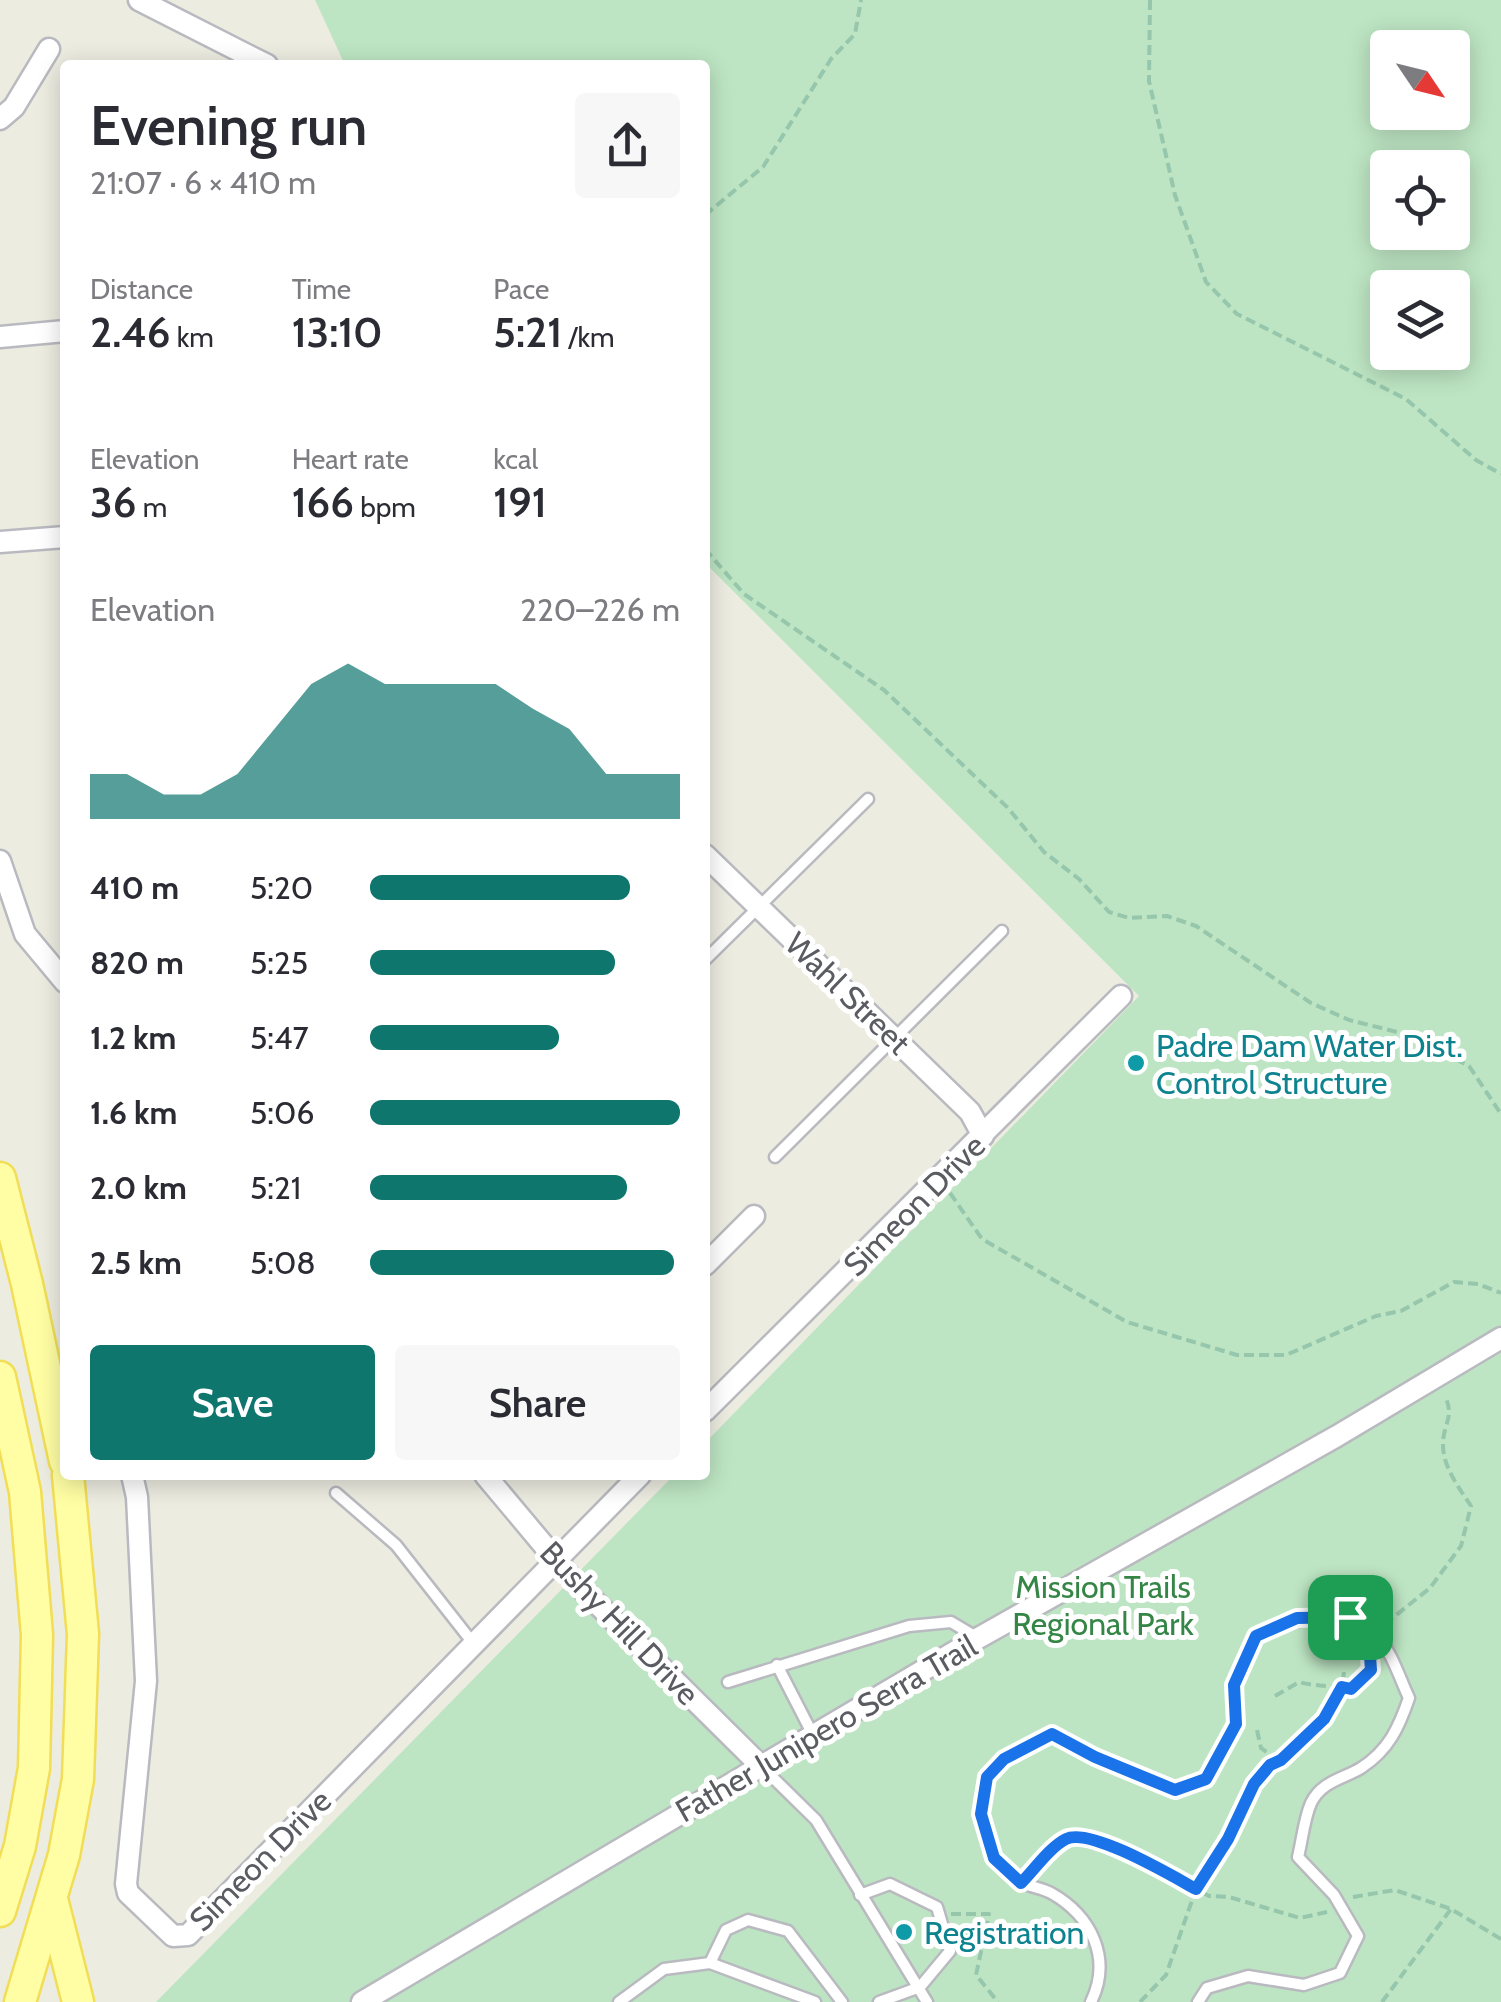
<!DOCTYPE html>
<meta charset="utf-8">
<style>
body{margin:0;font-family:Cabin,sans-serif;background:#f7f7f7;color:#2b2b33;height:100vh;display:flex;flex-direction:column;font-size:38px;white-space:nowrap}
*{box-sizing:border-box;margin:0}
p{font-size:32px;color:#7c7c81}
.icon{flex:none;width:55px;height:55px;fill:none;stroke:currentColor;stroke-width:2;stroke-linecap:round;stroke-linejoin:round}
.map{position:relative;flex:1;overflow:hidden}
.side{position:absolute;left:60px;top:60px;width:650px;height:1420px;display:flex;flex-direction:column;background:#fff;border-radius:10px;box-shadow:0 5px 25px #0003}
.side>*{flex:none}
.needle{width:65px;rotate:125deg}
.buttons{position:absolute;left:1370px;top:30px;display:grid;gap:20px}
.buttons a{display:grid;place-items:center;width:100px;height:100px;border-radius:10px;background:#fff;box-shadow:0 5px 25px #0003;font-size:50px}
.pin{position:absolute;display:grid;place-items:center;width:85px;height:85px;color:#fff;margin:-42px;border-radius:20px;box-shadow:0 5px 15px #0006}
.round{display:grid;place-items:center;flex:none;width:105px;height:105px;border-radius:10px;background:#f7f7f7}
.overview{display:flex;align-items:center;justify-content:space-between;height:170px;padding:0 30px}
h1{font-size:55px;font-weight:600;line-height:75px}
.figures{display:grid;grid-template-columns:repeat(3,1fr);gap:15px;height:170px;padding:10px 30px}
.figures div{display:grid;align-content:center}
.figures b{font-size:42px;font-weight:600}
.figures small{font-size:28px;font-weight:400}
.figures p{font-size:28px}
.chart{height:280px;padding:20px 30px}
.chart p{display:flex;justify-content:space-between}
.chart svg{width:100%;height:180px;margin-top:10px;fill:#0f766e;opacity:.7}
.cta{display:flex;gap:20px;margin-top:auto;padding:20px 30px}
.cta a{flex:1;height:115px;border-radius:10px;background:#0f766e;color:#fff;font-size:40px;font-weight:600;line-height:115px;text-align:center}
.cta a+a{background:#f7f7f7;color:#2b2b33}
ul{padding:0 30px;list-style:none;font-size:32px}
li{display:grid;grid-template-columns:160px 120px 1fr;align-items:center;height:75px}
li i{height:25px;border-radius:12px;background:#0f766e}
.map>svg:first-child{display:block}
.green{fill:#bde5c3;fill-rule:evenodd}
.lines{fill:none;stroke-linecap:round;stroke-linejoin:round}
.service-casing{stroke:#b9bac0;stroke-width:15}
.minor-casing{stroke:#b9bac0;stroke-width:25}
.primary-casing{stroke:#f1de56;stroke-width:35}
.path{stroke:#96c6ab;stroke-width:4;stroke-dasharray:10 5;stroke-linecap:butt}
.service{stroke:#fff;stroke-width:10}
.minor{stroke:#fff;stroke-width:20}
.primary{stroke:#fffea4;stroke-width:30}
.route-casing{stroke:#fff;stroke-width:20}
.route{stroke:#1a73e8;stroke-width:12}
.culture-dot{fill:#0f9aa8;stroke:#fff;stroke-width:4}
.labels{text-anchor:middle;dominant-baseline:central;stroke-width:10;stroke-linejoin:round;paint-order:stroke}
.street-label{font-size:32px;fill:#5a5c62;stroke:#fff}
.culture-label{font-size:32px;fill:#0d838f;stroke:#fff;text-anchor:start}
.park-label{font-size:32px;fill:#358646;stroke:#fff}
</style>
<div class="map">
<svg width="1501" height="2002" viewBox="0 0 1501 2002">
<rect width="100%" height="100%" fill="#edece1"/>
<!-- green -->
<path class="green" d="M315 0H1501V2002H156L674 1475H705V1443L1139 996 705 563V65H345ZM1388 48H1452V112H1388ZM1388 168H1452V232H1388ZM1388 288H1452V352H1388Z"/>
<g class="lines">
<!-- service casing -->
<g class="service-casing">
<g id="service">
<path d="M705 960 868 799"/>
<path d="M775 1157 1002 931"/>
<path d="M336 1493 396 1545 473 1643"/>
<path d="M777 1665 813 1735"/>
<path d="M728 1682 909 1626 951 1622 978 1638"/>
<path d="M762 1767 816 1820 927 2002"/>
<path d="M860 1895 890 1884 937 1907 950 1951 920 1987 879 2002"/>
<path d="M710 1963 726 1930 748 1920 788 1931 842 2002"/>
<path d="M619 2002 664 1969 710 1963 815 2002"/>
<path d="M1091 2002C1112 1959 1092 1916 1051 1893 1040 1887 1026 1887 1016 1879 1009 1873 998 1865 994 1858 982 1837 976 1797 988 1776 1000 1755 1031 1745 1052 1734L1093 1756 1175 1790 1206 1779 1235 1723 1234 1685 1256 1637C1291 1621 1344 1600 1375 1634 1392 1651 1399 1677 1409 1698 1399 1727 1389 1750 1361 1768 1343 1779 1322 1781 1311 1803 1304 1819 1302 1841 1298 1857L1334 1895 1358 1936 1340 1973 1304 1985 1248 1976 1207 1988 1198 2002"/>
</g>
</g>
<!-- minor casing -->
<g class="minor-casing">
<g id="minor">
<path d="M139 0 267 65"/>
<path d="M0 119 14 107 49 49"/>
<path d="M0 337 65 331"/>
<path d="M0 542 65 537"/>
<path d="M705 855 970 1112 983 1136"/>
<path d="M0 861 25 934 65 982"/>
<path d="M705 1265 754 1216"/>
<path d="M705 1411 1121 996"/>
<path d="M132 1475 137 1497 146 1681 126 1884 128 1893 173 1936 188 1935 640 1475"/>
<path d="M485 1475 572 1579 761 1766"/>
<path d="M362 2002 966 1645 1337 1436 1501 1338"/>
</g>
</g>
<!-- primary casing -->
<g class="primary-casing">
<g id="primary">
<path d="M0 1178 27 1284 65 1461"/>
<path d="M0 1377 25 1492 37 1635 34 1768 20 1846 0 1911"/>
<path d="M53 1903 78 2002"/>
<path d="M20 2002 64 1855 78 1779 83 1634 68 1475"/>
</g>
</g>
<!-- path -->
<g class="path">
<path d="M1150 0 1149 81 1175 195 1206 282 1237 314 1406 399 1476 460 1501 474"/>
<path d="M705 215 763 167 831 59 855 34 861 0"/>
<path d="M705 549 744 594 884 690 1008 808 1044 852 1079 879 1109 912 1129 918 1167 916 1196 926 1311 1003 1349 1020 1409 1035 1469 1066 1501 1114"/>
<path d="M950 1193 982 1239 1127 1322 1237 1355H1286L1376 1316 1401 1311 1454 1282 1478 1284 1501 1293"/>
<path d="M1385 1624 1430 1588 1461 1546 1471 1506C1459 1488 1443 1467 1443 1445 1443 1423 1455 1418 1445 1396"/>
<path d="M1275 1696 1299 1682C1317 1687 1333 1685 1351 1689L1371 1670 1370 1652"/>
<path d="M1257 1730 1261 1748 1279 1761"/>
<path d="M1033 1871 1065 1839 1081 1836 1144 1861 1209 1896 1229 1897 1300 1918 1327 1912"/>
<path d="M1353 1897 1395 1890 1451 1909 1501 1939"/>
<path d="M951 1914H989L976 1975 998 2002"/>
<path d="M1140 2002 1166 1975 1196 1889 1229 1839 1254 1785 1270 1765 1281 1760 1324 1719 1342 1687 1344 1672"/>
<path d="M1382 2002 1451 1909"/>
</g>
<!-- service -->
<use href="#service" class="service"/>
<!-- minor -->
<use href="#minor" class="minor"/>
<!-- primary -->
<use href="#primary" class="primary"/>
</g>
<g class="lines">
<!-- route casing -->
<g class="route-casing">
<path id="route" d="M1350 1617 1374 1632 1369 1643 1371 1670 1351 1689 1342 1687 1324 1719 1281 1760 1270 1765 1254 1784 1228 1839 1196 1889C1172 1876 1090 1827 1066 1839 1050 1847 1034 1870 1021 1883L994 1858 981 1814 987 1777 1004 1759 1052 1734 1095 1757 1175 1790 1206 1779 1236 1724 1234 1685 1256 1636 1297 1618Z"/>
</g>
<!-- route -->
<use href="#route" class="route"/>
</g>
<!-- markers -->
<g class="culture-dot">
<circle cx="1136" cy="1063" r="10"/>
<circle cx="904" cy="1932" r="10"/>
</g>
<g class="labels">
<!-- street labels -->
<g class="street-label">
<text transform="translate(848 993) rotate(44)">Wahl Street</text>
<text transform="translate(914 1205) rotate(-45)">Simeon Drive</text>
<text transform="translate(620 1623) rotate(46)">Bushy Hill Drive</text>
<text transform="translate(826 1728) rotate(-30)">Father Junipero Serra Trail</text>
<text transform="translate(260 1860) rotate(-45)">Simeon Drive</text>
</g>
<!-- culture labels -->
<g class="culture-label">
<text x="1156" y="1045">Padre Dam Water Dist.<tspan x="1156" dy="37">Control Structure</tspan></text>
<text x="924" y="1932">Registration</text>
</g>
<!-- park labels -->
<g class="park-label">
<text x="1103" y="1586">Mission Trails<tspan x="1103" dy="37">Regional Park</tspan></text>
</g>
</g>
</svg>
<div class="buttons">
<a><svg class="needle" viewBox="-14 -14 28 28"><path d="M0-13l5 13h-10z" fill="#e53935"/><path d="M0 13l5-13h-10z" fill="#7c7c81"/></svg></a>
<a><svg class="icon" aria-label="locate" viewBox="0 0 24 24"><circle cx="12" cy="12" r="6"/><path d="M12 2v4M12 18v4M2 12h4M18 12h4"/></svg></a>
<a><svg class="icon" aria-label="layers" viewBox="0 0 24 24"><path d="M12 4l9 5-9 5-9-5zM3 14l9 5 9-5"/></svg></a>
</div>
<div class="pin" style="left:1350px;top:1617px;background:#1e9e55"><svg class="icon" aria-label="arrive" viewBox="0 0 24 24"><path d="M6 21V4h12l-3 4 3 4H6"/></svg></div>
<section class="side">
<div class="overview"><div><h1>Evening run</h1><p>21:07 · 6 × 410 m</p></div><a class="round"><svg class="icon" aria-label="share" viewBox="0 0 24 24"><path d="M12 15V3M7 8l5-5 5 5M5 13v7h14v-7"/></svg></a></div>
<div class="figures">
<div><p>Distance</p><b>2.46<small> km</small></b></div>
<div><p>Time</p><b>13:10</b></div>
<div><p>Pace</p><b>5:21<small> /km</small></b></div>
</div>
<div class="figures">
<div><p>Elevation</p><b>36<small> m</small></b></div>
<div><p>Heart rate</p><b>166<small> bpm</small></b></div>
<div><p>kcal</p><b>191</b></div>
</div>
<div class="chart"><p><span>Elevation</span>220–226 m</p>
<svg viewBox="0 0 160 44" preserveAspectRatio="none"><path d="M0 44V33L10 33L20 38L30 38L40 33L50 22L60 11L70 6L80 11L90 11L100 11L110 11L120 17L130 22L140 33L150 33L160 33V44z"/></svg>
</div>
<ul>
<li><b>410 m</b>5:20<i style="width:84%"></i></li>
<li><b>820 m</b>5:25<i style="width:79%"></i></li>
<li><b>1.2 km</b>5:47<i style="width:61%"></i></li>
<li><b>1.6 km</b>5:06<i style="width:100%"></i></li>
<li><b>2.0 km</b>5:21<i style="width:83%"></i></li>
<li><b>2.5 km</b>5:08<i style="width:98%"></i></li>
</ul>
<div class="cta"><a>Save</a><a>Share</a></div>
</section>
</div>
